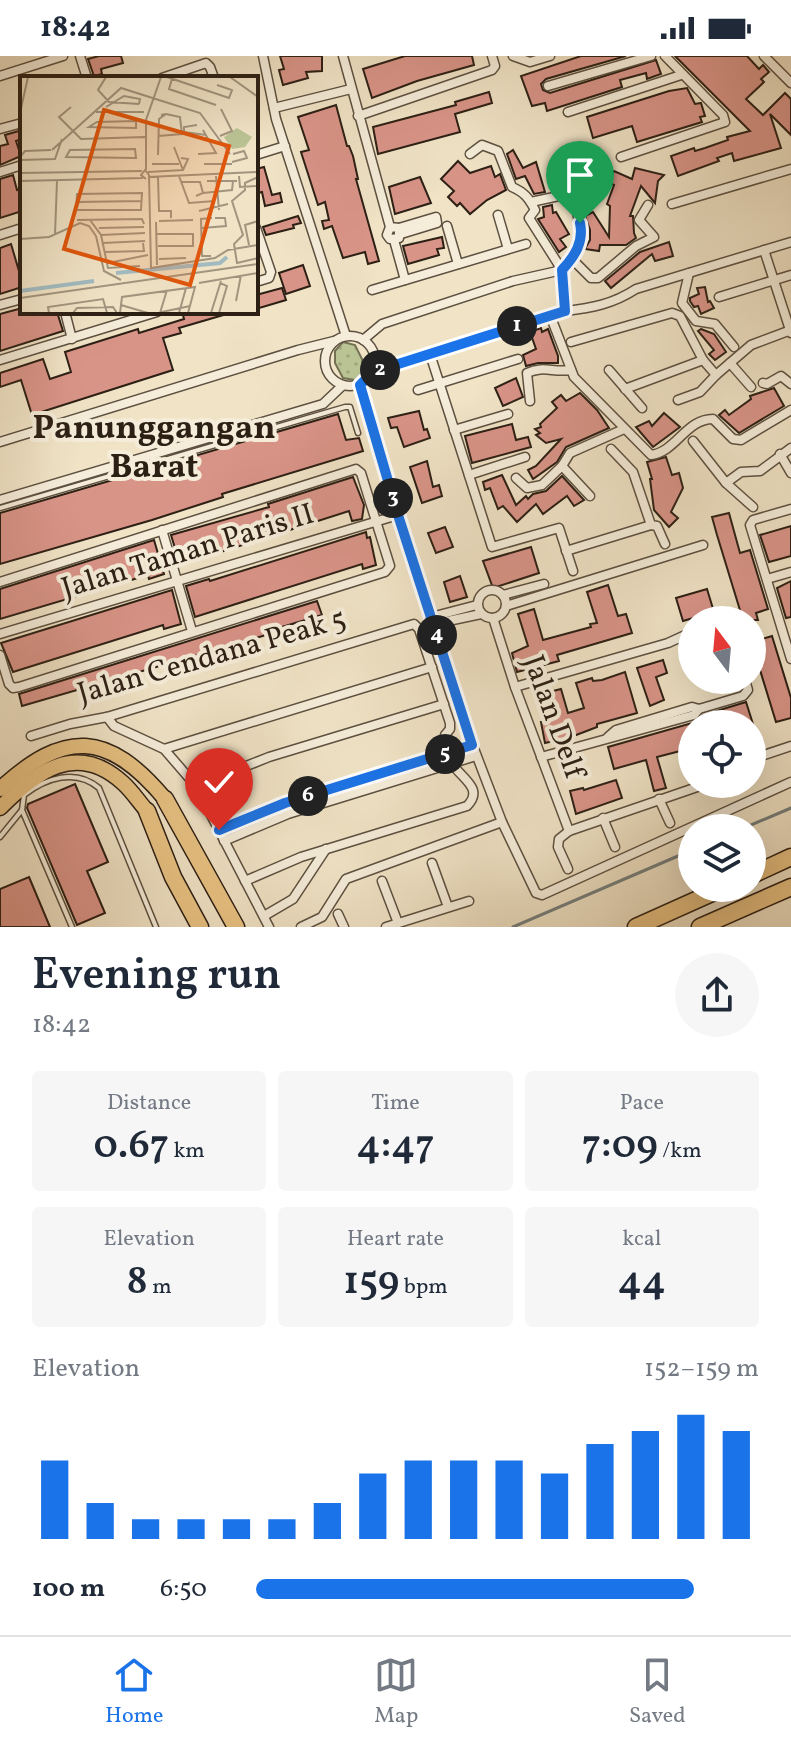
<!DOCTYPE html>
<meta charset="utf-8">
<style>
body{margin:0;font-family:Vollkorn,serif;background:#f6f6f7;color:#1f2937;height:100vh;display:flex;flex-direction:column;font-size:30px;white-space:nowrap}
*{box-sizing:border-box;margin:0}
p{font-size:26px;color:#747a83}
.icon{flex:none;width:44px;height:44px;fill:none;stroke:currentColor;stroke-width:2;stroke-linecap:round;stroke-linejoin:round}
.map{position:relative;height:871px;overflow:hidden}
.sheet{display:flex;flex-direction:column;background:#fff;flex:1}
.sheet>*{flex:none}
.needle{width:52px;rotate:344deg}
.controls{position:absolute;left:678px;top:550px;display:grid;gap:16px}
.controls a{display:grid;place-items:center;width:88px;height:88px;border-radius:50%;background:#fff;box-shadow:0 8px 32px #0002;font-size:40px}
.pin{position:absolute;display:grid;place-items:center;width:68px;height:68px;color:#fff;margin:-82px -34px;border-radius:50% 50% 50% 0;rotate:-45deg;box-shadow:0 0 8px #0007}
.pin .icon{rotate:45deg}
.km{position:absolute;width:40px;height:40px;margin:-20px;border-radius:50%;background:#222;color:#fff;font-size:22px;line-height:40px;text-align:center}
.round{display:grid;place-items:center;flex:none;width:84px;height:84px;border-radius:42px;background:#f6f6f7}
.headline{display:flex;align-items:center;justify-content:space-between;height:136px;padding:0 32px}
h1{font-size:44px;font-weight:600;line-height:60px}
.stats{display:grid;grid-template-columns:repeat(3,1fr);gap:12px;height:136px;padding:8px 32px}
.stats div{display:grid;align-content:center;border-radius:8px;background:#f6f6f7;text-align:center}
.stats b{font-size:40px;font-weight:600}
.stats small{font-size:22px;font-weight:400}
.stats p{font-size:22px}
.chart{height:224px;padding:16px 32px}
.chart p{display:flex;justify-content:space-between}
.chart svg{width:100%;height:144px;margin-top:8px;stroke:#1a73e8;stroke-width:6}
ul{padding:0 32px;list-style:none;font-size:26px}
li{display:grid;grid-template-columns:128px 96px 1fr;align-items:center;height:60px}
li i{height:20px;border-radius:10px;background:#1a73e8}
.status{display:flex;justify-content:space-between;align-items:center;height:56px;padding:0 40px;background:#fff;direction:ltr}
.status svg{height:22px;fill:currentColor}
.tab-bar{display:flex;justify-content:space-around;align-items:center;height:112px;border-top:2px solid #e0e1e3;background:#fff;font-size:22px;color:#747a83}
.tab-bar a{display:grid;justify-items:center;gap:4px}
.tab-bar .selected{color:#1a73e8}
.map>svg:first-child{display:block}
.grass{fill:url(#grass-dots);stroke:#737154;stroke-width:2}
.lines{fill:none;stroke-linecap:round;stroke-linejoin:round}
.stream{stroke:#727d7c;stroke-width:3}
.building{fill:#d99488;stroke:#2c1f14;stroke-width:2}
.service-casing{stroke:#5d5040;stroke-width:7}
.minor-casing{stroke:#5d5040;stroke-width:11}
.primary-casing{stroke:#2c1f14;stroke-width:17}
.motorway-casing{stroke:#2c1f14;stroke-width:19}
.service{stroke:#f5edda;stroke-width:4}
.minor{stroke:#f5edda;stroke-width:8}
.primary{stroke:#e8c283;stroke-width:14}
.motorway{stroke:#e8c283;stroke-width:16}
.route-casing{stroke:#fff;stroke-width:16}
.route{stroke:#1a73e8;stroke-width:10}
.labels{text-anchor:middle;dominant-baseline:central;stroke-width:8;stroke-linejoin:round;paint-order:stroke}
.street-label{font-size:30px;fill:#2c1f14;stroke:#f5edda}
.quarter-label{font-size:34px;font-weight:bold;fill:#2c1f14;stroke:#f5edda}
.inset-river{fill:none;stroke:#a1bbc1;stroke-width:4}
.inset-road{fill:none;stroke:#a2957f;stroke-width:2}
.view{fill:#df560c;fill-opacity:0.15;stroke:#df560c;stroke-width:4}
.inset-edge{fill:none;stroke:#2c1f14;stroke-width:4}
</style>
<div class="status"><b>18:42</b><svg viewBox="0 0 49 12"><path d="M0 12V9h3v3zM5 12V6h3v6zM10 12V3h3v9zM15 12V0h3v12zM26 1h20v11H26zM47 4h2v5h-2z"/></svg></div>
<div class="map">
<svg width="791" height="871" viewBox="0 0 791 871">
<defs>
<pattern id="grass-dots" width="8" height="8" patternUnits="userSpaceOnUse" patternTransform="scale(2)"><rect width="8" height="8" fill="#bac394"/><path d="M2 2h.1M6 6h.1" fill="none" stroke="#a0a77f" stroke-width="1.8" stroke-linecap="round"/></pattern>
</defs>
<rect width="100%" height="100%" fill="#f0e3c6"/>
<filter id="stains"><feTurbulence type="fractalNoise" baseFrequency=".0025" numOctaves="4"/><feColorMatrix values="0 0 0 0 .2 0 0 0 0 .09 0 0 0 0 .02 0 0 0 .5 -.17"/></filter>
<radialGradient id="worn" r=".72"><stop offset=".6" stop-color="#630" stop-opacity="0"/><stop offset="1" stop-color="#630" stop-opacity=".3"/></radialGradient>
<!-- grass -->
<path class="grass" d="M343 286 355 289 362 303 364 315 355 324 343 322 335 307V295Z"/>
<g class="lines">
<!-- stream -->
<g class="stream">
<path d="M744 772 791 752"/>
<path d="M513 871 692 794"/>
</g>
</g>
<!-- building -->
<g class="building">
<path d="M99 0H121L123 7 101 13 102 18 94 20 88 3Z"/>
<path d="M280 0H322V15L306 16 308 22 283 29 279 14 284 13Z"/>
<path d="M405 0H472L474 9 417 25 372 42 363 13Z"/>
<path d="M581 0H626L546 23 541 28 543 34 550 37 656 4 661 18 647 23 646 17 620 24 622 31 547 55 545 47 532 50 521 20Z"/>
<path d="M675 0H747L759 13 763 9 769 16 761 23 764 26 746 43 763 59 785 37 791 43V79L770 58 781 92 734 105 732 97 717 102 719 105 678 120 671 100 694 92 695 95 705 92 728 84 727 81 750 75Z"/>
<path d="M687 32 695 48 701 47 705 60 700 61 702 66 637 86 632 70 593 82 587 61 669 35Z"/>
<path d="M489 36 492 47 455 58 460 76 378 98 373 71 456 49 455 46Z"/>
<path d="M336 49 347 90H349L353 100 358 123H356L379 205 368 208 365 196 343 202 332 170 324 173 322 165 329 164 325 146 318 149 301 96 309 94 298 61Z"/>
<path d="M22 74V83L16 85 21 100 0 109V90L8 88 5 79Z"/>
<path d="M513 94 523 112 536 106 545 136 534 138 525 120 516 123 507 98Z"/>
<path d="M458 105 470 117 491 110 495 121 500 118 506 134 487 144 470 158 460 147 457 150 448 141 454 135 441 123Z"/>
<path d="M264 111 272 139 280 137 282 146 265 150 262 136 258 137 256 113Z"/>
<path d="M635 112 664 119 658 125 655 147 641 130 630 160H633L634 177 636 182 626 189H600L599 195 585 193 590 184V174L585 160 593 156 609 181 610 150 607 148 614 129 608 126 614 115 632 123Z"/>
<path d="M13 119 17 134 22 133V155L0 162V123Z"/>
<path d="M420 121 431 147 395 158 389 131Z"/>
<path d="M552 149 553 157 556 156 569 178 560 183 566 191 559 196 538 163 544 161 543 151Z"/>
<path d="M298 160 301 167 293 169 294 172 266 179 263 171Z"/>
<path d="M442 181 444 192 437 193 439 199 408 208 403 190Z"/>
<path d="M669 186 673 200 655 205 652 198 611 232 605 225 640 196Z"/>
<path d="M11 188 19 215 22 214V231L0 238V192Z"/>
<path d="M303 209 310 230 286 238 279 217Z"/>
<path d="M705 231 708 246 710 245 714 252 701 258 698 250 694 251 690 245V242L699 238 697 232Z"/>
<path d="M282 232 286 244 256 253V239Z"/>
<path d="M22 252V256H57L63 275 0 295V258Z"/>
<path d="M193 256H227V258L179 272 181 277 163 282 173 314 32 359 21 324 0 331V317L43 303 50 323 71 316 65 296 138 273 139 277 184 263 183 259Z"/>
<path d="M541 272 542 276 548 273 558 300V307H538L526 310 523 299 536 293 530 276Z"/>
<path d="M701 273 714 278 726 296 715 304 709 298 714 294 698 275Z"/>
<path d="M516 322 523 341 503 350 495 332Z"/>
<path d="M774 332 784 350 739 377 719 359 725 354 729 359 751 343 750 340Z"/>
<path d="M580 337 597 354 609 372 566 391 557 406 533 423 528 414 536 410 561 383 546 387 536 379 540 377 535 373 541 371 540 368 557 352 552 346 561 339 566 345Z"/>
<path d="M419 355 424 374 427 373 430 382 404 391 397 371 391 372 388 362Z"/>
<path d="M664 357 680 371 653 391 636 371 649 365 652 370Z"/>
<path d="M338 358 346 384 359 382 363 395 222 438 223 441 152 464 0 508V457Z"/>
<path d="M512 368 516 384 528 381 531 391 472 407 465 380Z"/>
<path d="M666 401 672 419 679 417 683 432 671 456 678 462 669 471 654 454 650 423H652L647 406Z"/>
<path d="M427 405 433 431 439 429 442 440 422 447 410 411Z"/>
<path d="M502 419 516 449 526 440 528 443 533 438 546 435 562 420 584 444 574 450 567 440 543 458 536 448 517 466 503 450 498 453 490 432 485 434 483 426Z"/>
<path d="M353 421 364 449 362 463 352 465 349 455 180 509 171 479 269 451 268 448Z"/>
<path d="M729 457 740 497 750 494 768 553 756 557 758 564H743L717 479 712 461Z"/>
<path d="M791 470V500L769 506 760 479Z"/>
<path d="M445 471 453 491 436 497 428 477Z"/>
<path d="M366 476 367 482 370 481 376 509 363 513 362 508 195 561 186 530 209 523 210 525Z"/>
<path d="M154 484 164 518 149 523 148 519 0 563V533Z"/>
<path d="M531 491 539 517 493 532 483 505Z"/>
<path d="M460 520 467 541 450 546 444 526Z"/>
<path d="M791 525V561L786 562 777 532Z"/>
<path d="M608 529 618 560 626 558 632 577 557 599 559 605 517 616 512 597 528 590 518 558 534 553 543 584 591 571 590 568 597 567 587 536Z"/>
<path d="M707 533 714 556 683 565 676 542Z"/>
<path d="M172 534 181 568 164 573 163 569 13 616 1 587Z"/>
<path d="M317 545 322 559 272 574 273 577 22 650 19 638Z"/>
<path d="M772 580 791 642V662L776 666 752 588V586Z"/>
<path d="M663 604 667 617 656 621 664 644 650 650 637 612Z"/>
<path d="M625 616 637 657 597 668V671L571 681 545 687 541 666H544L536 632 547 629 549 636 561 633 568 657 584 652 576 627 592 622 593 625 602 624Z"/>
<path d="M746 646 753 668H700L699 664 703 659Z"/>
<path d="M692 667V692L657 701 666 732 654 735 646 704 614 713 608 691Z"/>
<path d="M616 724 622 742 576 758 570 735 583 732 584 734Z"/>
<path d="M75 728 108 806 87 815 105 857 77 869 27 752 28 748Z"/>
<path d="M29 821 50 871H0V833Z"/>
</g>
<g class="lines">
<!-- service casing -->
<g class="service-casing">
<g id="service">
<path d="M0 452 345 351H350L358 377"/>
<path d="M0 781 22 754"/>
<path d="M72 871 22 754 24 739C46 722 76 712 99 732L156 871"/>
</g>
</g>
<!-- minor casing -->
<g class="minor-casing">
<g id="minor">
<path d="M80 0 87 22"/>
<path d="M263 0 276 63 346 280"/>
<path d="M343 0 390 171 387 179 390 183 399 182V172L390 171"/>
<path d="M513 0 530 6 550 0"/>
<path d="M764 0 791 27"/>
<path d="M0 20 63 0"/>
<path d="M162 22 206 7 210 11 214 22"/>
<path d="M548 30 651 0"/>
<path d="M274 52 351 33"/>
<path d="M568 56 681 19"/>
<path d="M358 60 492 14 495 10 492 0"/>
<path d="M0 73 22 67"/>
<path d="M470 98 482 89 498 95 512 131C524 136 529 142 535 154L529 162 562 214 565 255"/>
<path d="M256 99 285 90"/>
<path d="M621 101 725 66 723 59 665 0"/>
<path d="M0 116 22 109"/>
<path d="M672 148 791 113"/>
<path d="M498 159 508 193"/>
<path d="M447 170 458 208"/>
<path d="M256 172 271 216 269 222 256 226"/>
<path d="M399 172 436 161 437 167 401 178"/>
<path d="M0 179 22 172"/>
<path d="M394 184 405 224"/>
<path d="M764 194 791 277"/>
<path d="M572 203 591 222H598L636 190 654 181 639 164 648 149"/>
<path d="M689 217 682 247 696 265 715 268 734 291"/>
<path d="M372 234 526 188"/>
<path d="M719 241 791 219"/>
<path d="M0 249 22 243"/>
<path d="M65 256 72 283"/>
<path d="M550 259 574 321 651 399C676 396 686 363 713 363L733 383 741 384 791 354"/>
<circle cx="350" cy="305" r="25"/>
<path d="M363 284 382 268 513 225 562 214 572 203 582 182 574 140 568 138 531 146"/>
<path d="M571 286 672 257 680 260 703 304 716 319 700 336 678 344"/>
<path d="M430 298 492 491 559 472 573 515"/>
<path d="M0 304 157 256"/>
<path d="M730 307 751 331"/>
<path d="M609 314 642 352"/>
<path d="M373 316 565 255C592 252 613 248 636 233L791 186"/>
<path d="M716 319 751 289 791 274"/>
<path d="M763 327 767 328 781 320 791 328"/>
<path d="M360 329 398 459 465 669 502 766 536 837 542 839 791 726"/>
<path d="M625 333 703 304"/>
<path d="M418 334 518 303"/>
<path d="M530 345 527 317C544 309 553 317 571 314"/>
<path d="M454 374 508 358"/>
<path d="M693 385 726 427 753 451"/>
<path d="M0 386 298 294 334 285"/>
<path d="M611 393 633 416 651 469 657 470 665 488"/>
<path d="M780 398 791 417"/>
<path d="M562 410 590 440"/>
<path d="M469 419 525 401"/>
<path d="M516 422 527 432 542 429 562 410 570 397 624 373"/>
<path d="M726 427 741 416 760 415 791 392"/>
<path d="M0 444 323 348 342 330"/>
<path d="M791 453 753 464 750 469 791 603"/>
<path d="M162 474 192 575"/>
<path d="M566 495 651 469"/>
<path d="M767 523 791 516"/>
<path d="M0 526 356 413 361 417 390 510 385 516 19 631 13 632 9 628 0 599"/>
<circle cx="492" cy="548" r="14"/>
<path d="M503 539 544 528"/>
<path d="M506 550 703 489"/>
<path d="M431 561 477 549"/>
<path d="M493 562 515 631 569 775"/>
<path d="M434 568 481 558"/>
<path d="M0 578 398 459"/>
<path d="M515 631 668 587 692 576"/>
<path d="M107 661 114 670 164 693 196 730 269 871"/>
<path d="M31 680 70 668 107 661 414 568 419 573 450 667V673L445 679 446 697"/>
<path d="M608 681 616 674 692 651 699 653 743 640 748 634 745 624"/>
<path d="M164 693 432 611"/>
<path d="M541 701 694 659 699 653"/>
<path d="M752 703 791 690"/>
<path d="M196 730 269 701 444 648"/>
<path d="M659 743 670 767"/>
<path d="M603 762 615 791"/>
<path d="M219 774 285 747 472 689"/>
<path d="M224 785 288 758 476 700"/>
<path d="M432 807 448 851"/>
<path d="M568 813 558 791 559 783 569 775 706 728"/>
<path d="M245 825 301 801 467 750C485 732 460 722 452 707"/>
<path d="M382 825 398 867"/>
<path d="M338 858 344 871"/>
<path d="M264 860 293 843 326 793"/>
<path d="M301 871 322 861 346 823 502 766"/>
<path d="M386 871 469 845"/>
</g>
</g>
<!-- primary casing -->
<g class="primary-casing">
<g id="primary">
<path d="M0 733C65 673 108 675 165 743"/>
<path d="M0 752C35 717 76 684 123 727 132 735 139 746 147 755"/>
</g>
</g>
<!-- motorway casing -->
<g class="motorway-casing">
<g id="motorway">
<path d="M165 743 236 871"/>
<path d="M147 755 173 821 200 871"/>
<path d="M752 819 791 801"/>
<path d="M636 871 723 832"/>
<path d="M700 871 791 831"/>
</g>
</g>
<!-- service -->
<use href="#service" class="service"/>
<!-- minor -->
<use href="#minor" class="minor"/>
<!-- primary -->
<use href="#primary" class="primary"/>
<!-- motorway -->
<use href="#motorway" class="motorway"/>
</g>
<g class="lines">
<!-- route casing -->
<g class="route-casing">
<path id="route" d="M219 774 285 747 472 689 398 459 360 329 373 316 565 255 562 214C575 200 584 186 580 167"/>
</g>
<!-- route -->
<use href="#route" class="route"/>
</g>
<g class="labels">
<!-- street labels -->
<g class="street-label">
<text transform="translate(188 496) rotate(-17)">Jalan Taman Paris II</text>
<text transform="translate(212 601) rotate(-16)">Jalan Cendana Peak 5</text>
<text transform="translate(553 661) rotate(70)">Jalan Delf</text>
</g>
<!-- quarter labels -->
<g class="quarter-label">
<text x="154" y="373">Panunggangan<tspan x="154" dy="39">Barat</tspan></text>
</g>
</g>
<!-- overview -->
<g transform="translate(20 20)">
<rect width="238" height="238" fill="#f0e3c6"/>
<path d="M217 52 232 61 225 71 212 73 204 61Z" fill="#bac394"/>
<path class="inset-river" d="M96 197 200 187 207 181M0 215 74 205"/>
<path class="inset-road" d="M86 1 78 14 89 26 119 28M147 1 209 22 212 14 197 9M210 1 238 21M152 3 149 13 196 29M51 31 39 41 61 63 125 61M86 31 104 20 120 23 119 28M76 36H124M0 37 8 1M116 45V52L69 51 77 46ZM177 49 164 51V56L186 59M138 60 162 58 160 41 146 38M200 60 212 55 201 33M154 71 163 94M115 73 116 82 46 81 50 74ZM32 74 101 12 180 37 210 78M178 78 196 77 183 54M138 79 139 43 146 38 141 39M0 81 5 75 31 74M0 84 35 83 42 63M212 86 227 82 224 75 213 78M132 88H159M184 88H212M126 94V44L141 1M128 96 163 94 168 83 161 82M0 97 122 95M159 100 169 127 195 125M196 100 199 134M219 100 220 111 238 110M128 101 238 96M138 101 139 135H151V142M238 101 225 107V114L212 125 223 159 214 168 217 187 238 182M126 103 121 99 125 94 129 99 131 192 195 182 208 174 238 169M0 105 123 102M187 105H217M161 106H180L183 117 176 120M122 117 121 134H56L57 118ZM183 117 212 114 213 105M56 126 122 125M179 135 208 128M57 144 122 143 124 148M70 144 81 159 88 192 120 190M139 145 173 144M136 146 137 189M79 152 124 151M182 152 206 150 205 142H195M35 158 37 105M137 158H173V170H138M81 159 125 157M76 160 84 195 101 204M0 163 29 161 60 147 69 150 76 160M83 167 125 165M229 169 225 149 238 145M85 176 124 175 123 167M191 180H182L181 143 192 142M139 183 166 182M88 187 128 179M179 207 238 197M0 222 238 188M216 225 221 199M101 229 128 237M29 237 28 231 83 223 87 237M53 237 57 232 93 231 97 237M100 237 102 221 175 211 168 237M137 237 170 230M140 237 147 214M159 237 166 212M191 237 201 205M199 237 207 210 200 207"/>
<path class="view" d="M84 34 209 70 170 209 44 173Z"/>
<rect width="238" height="238" class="inset-edge"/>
</g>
<rect width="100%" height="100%" filter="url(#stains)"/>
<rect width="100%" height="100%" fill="url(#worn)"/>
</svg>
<div class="controls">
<a><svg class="needle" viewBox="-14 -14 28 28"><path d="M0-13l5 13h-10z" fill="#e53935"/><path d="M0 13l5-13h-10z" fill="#747a83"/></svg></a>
<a><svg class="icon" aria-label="locate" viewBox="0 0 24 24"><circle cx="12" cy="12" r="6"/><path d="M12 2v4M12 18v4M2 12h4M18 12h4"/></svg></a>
<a><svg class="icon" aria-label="layers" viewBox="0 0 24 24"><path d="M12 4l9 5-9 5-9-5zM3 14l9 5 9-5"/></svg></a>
</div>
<div class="pin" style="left:580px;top:167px;background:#1e9e55"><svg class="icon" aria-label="arrive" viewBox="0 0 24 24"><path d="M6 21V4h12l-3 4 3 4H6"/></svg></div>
<div class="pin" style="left:219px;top:774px;background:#d93025"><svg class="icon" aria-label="check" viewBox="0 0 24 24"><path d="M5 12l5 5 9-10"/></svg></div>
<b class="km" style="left:517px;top:270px">1</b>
<b class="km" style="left:380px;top:314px">2</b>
<b class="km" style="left:393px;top:442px">3</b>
<b class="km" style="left:437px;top:579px">4</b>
<b class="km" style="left:445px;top:698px">5</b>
<b class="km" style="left:308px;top:740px">6</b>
</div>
<section class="sheet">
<div class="headline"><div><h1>Evening run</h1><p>18:42</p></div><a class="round"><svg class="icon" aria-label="share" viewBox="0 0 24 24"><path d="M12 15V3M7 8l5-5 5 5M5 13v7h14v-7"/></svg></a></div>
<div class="stats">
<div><p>Distance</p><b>0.67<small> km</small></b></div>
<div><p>Time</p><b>4:47</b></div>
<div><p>Pace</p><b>7:09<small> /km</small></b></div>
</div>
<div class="stats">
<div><p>Elevation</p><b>8<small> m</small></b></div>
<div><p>Heart rate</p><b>159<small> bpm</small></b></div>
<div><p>kcal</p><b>44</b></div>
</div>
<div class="chart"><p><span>Elevation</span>152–159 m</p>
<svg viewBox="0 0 160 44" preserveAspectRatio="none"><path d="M5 44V20M15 44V33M25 44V38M35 44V38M45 44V38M55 44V38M65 44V33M75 44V24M85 44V20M95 44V20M105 44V20M115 44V24M125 44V15M135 44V11M145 44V6M155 44V11"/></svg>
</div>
<ul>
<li><b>100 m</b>6:50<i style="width:87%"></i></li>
</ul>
</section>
<nav class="tab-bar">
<a class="selected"><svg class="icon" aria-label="home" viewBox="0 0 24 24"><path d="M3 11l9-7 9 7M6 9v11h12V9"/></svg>Home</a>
<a><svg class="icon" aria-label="map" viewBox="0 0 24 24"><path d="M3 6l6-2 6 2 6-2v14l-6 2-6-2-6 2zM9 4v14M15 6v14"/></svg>Map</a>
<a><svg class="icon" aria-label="saved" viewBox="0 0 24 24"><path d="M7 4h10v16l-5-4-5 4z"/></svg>Saved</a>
</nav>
